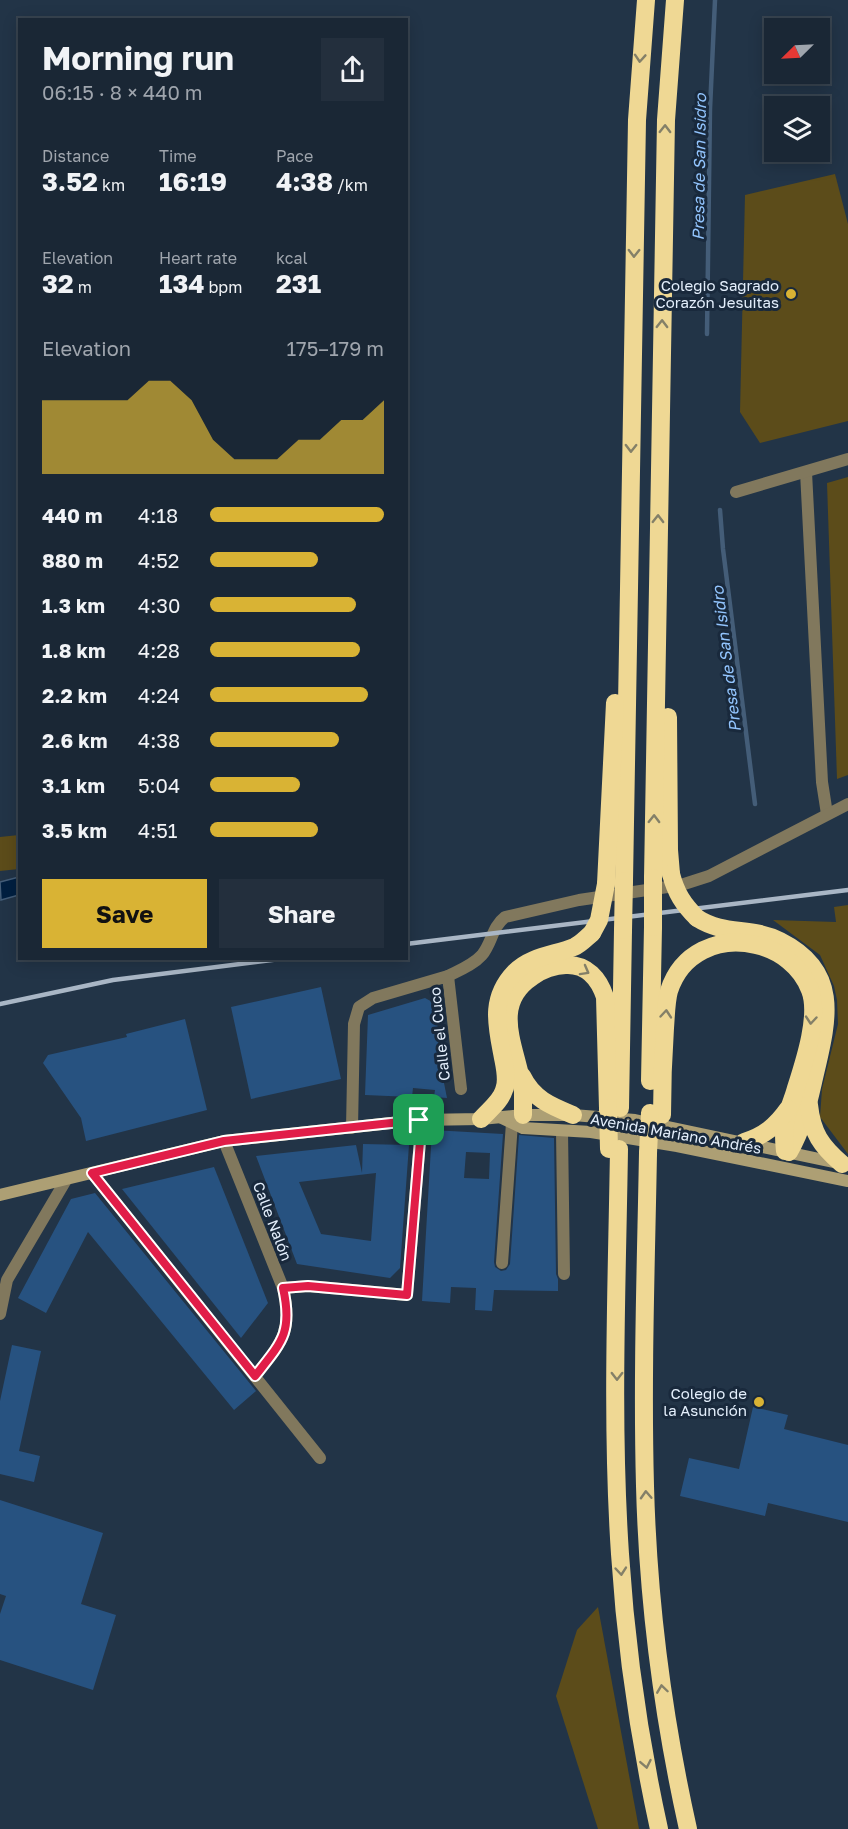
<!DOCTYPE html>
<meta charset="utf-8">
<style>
body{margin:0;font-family:"Golos Text",sans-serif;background:#232f3d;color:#f1f3f6;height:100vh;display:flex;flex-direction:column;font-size:22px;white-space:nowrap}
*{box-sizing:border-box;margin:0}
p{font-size:20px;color:#9fa5ad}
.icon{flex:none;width:33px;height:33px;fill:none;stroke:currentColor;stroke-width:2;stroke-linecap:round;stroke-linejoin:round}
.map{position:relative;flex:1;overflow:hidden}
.panel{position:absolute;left:18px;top:18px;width:390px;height:942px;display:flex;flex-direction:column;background:#1a2735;border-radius:0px;box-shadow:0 3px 15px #0003,0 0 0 2px #384450}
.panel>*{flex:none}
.needle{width:39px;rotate:246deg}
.tools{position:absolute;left:764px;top:18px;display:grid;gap:12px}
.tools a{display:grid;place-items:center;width:66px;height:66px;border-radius:0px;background:#1a2735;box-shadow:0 3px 15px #0003,0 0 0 2px #384450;font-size:30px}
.pin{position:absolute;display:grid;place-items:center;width:51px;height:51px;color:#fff;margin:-26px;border-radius:12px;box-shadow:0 3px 9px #0006}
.round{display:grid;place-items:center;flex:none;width:63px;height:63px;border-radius:0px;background:#232f3d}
.headline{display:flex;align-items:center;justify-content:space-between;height:102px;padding:0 24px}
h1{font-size:33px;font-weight:700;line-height:45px}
.figures{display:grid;grid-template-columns:repeat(3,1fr);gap:9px;height:102px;padding:6px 24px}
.figures div{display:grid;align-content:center}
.figures b{font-size:26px;font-weight:700}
.figures small{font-size:16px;font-weight:400}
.figures p{font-size:16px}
.chart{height:168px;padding:12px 24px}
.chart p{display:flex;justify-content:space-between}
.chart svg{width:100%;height:108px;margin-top:6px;fill:#d9b334;opacity:.7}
.primary-button{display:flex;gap:12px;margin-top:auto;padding:12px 24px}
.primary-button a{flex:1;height:69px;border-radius:0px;background:#d9b334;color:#111;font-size:24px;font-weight:700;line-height:69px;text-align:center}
.primary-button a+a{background:#232f3d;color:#f1f3f6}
ul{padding:0 24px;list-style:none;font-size:20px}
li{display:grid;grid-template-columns:96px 72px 1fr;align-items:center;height:45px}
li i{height:15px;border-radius:8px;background:#d9b334}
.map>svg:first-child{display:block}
.green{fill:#5c4c1a}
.water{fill:#001f40;stroke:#445d78;stroke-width:1.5}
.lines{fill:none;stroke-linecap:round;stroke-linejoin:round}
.stream{stroke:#445d78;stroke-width:4.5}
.building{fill:#275280;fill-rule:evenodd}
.street{stroke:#81785d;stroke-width:12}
.secondary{stroke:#ad9f74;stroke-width:12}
.highway{stroke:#efd894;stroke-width:18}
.rail{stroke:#a9b6c5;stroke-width:4.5}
.highway-bridge{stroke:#efd894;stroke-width:18}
.oneway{stroke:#848068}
.route-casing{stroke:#fff;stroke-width:12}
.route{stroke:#e11d48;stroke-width:8}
.poi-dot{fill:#d9b334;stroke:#19293c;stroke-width:2}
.labels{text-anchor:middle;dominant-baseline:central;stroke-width:6;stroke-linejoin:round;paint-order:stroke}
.poi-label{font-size:15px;fill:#e4effc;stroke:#19293c;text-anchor:end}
.street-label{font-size:15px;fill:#e4effc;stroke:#19293c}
.water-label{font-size:16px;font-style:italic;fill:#92c4fd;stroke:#19293c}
</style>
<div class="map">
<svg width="848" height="1829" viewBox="0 0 848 1829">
<rect width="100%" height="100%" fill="#223447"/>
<!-- green -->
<g class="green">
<path d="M835 174 848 224V421L760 443 740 412 745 195Z"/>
<path d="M848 477V775L837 779 827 483Z"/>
<path d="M19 835V869L0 871V837Z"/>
<path d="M848 905V1154L820 1117 822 1089 838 1024 837 1000 834 986 820 955 773 920 836 922 834 907Z"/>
<path d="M598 1607 639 1829H598L556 1696 577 1630Z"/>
</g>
<!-- water -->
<path class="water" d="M19 877V895L1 900 0 882Z"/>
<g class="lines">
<!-- stream -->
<g class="stream">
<path d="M707 334 710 109 715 0"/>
<path d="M720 510 723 549 755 804"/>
</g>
</g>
<!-- building -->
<g class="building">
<path d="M321 987 341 1079 251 1099 231 1007Z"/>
<path d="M425 998 436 1004 440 1063 447 1098 434 1097 435 1090 413 1088 412 1097 365 1095 368 1015Z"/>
<path d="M185 1019 207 1110 86 1141 81 1118 43 1063 48 1055 127 1037 126 1034Z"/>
<path d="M432 1130 503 1134 494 1262 495 1267 501 1271 506 1270 510 1264 519 1135 554 1138 556 1274 558 1279V1291L494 1290 492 1311 475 1310 476 1288 451 1287 450 1303 422 1301ZM466 1152 490 1153 489 1179 464 1178Z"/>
<path d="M363 1144 409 1145 400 1268 390 1278 297 1264 256 1156 356 1145 362 1173ZM376 1173 371 1241 321 1234 299 1182Z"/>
<path d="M214 1167 268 1303 241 1338 122 1189Z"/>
<path d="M95 1193 256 1391 234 1410 88 1232 46 1313 18 1298 71 1199Z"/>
<path d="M12 1345 41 1351 19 1451 40 1456 34 1482 0 1474V1401Z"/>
<path d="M753 1407 788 1415 784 1429 848 1445V1522L768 1503 765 1516 680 1496 689 1458 739 1469Z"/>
<path d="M0 1500 103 1533 81 1604 116 1615 93 1690 0 1660V1614L6 1596 0 1594Z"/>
</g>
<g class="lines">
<!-- street -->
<g class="street">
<path d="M806 472 822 782 827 814"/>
<path d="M736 492 848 459"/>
<path d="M448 976C460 970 473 965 482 955 492 943 492 927 505 917L579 900 681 885 709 876 848 804"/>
<path d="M352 1128 354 1024 359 1007 373 998 448 976 461 1089"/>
<path d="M562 1131 564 1274"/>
<path d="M224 1141 283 1288C293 1332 282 1342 255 1376"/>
<path d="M92 1173 320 1458"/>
<path d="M502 1263 512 1123"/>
<path d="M283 1288 308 1286 407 1295 420 1141 419 1120"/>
<path d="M0 1314 7 1280 66 1180"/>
</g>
<!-- secondary -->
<g class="secondary">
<path d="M500 1117 523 1128 591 1132 677 1146 848 1181"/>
<path d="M0 1195 224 1141 419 1120 481 1119 523 1115H573L635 1120 838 1163"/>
</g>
<!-- highway -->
<g class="highway">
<path d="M668 717 669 850 671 874"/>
<path d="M653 878 666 120 675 0"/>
<path d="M624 881 637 120 646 0"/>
<path d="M606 884 615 703"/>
<path d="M697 918C725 936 750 926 780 941 842 972 827 1022 814 1078 808 1104 803 1128 789 1152"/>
<path d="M522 1076C533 1099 551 1106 573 1115"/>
<path d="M650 1081 653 927"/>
<path d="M809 1105C812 1133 821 1146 842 1164"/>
<path d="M620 1108 623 930"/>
<path d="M523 1115C523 1107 523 1099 523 1092 519 1052 488 1006 532 977 541 970 555 965 566 965 587 964 599 979 605 997L608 1108"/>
<path d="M662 1115C662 1086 663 1057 665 1028 666 1016 666 1002 669 991 681 953 718 936 756 945 779 950 801 966 810 990 820 1015 804 1063 796 1088 793 1100 787 1111 785 1123 783 1133 784 1141 785 1151"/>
<path d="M481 1119C489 1110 501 1101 504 1090 508 1081 505 1068 503 1058 497 1026 489 999 515 972 531 956 554 955 574 947 581 944 586 938 592 933"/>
<path d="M744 1142C764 1136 776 1126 788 1109"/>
<path d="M619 1149C617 1284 611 1420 620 1554 626 1647 639 1738 659 1829"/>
<path d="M648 1153C646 1264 642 1375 645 1486 648 1601 663 1717 688 1829"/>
</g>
<!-- rail -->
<g class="rail">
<path d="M406 944 848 890"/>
<path d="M0 1004 113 980 288 958"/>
</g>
<!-- highway-bridge -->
<g class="highway-bridge">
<path d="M671 874C676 893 683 904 697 918"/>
<path d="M653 927V878"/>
<path d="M623 930 624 881"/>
<path d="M592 933 599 920 606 884"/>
<path d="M608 1108 609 1149"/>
<path d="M648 1153 650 1113"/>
</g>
</g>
<!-- one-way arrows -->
<defs><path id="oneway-chevron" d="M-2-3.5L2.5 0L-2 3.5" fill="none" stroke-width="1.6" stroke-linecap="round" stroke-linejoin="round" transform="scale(1.5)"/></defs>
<g class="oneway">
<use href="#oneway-chevron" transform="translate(640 58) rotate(94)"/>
<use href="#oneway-chevron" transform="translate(665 129) rotate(-89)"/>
<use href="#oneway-chevron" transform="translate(634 253) rotate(91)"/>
<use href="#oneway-chevron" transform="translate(662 324) rotate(-89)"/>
<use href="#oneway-chevron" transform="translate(631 448) rotate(91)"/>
<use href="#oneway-chevron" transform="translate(658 519) rotate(-89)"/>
<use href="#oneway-chevron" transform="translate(654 819) rotate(-89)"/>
<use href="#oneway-chevron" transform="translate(585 971) rotate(29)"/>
<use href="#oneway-chevron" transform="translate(666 1014) rotate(-85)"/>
<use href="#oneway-chevron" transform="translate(811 1020) rotate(95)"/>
<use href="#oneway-chevron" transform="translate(617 1376) rotate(90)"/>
<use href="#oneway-chevron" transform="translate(646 1495) rotate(-93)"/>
<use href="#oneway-chevron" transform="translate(621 1571) rotate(85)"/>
<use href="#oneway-chevron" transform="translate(662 1689) rotate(-98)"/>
<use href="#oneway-chevron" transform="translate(646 1764) rotate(79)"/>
</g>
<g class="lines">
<!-- route casing -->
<g class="route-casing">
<path id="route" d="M419 1120 420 1141 407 1295 308 1286 283 1288C293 1332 282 1342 255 1376L92 1173 224 1141Z"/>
</g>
<!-- route -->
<use href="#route" class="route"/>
</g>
<!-- markers -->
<g class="poi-dot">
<circle cx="791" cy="294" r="6"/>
<circle cx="759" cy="1402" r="6"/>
</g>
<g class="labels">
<!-- poi labels -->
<g class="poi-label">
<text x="779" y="285">Colegio Sagrado<tspan x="779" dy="17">Corazón Jesuitas</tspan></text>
<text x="747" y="1393">Colegio de<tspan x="747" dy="17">la Asunción</tspan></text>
</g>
<!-- street labels -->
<g class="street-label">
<text transform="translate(439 1034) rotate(-96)">Calle el Cuco</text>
<text transform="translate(676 1133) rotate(10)">Avenida Mariano Andrés</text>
<text transform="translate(273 1221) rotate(69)">Calle Nalón</text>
</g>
<!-- water labels -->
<g class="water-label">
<text transform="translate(699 167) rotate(-89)">Presa de San Isidro</text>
<text transform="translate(726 659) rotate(-97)">Presa de San Isidro</text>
</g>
</g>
</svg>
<div class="tools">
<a><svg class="needle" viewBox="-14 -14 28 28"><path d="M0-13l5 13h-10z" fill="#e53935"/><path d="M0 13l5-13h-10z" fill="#9fa5ad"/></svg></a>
<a><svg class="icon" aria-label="layers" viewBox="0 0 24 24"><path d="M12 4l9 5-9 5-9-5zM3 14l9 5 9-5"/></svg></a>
</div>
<div class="pin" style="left:419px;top:1120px;background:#1e9e55"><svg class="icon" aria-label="arrive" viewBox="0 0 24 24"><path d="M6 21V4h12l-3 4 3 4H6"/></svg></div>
<section class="panel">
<div class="headline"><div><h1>Morning run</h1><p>06:15 · 8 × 440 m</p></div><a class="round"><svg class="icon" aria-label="share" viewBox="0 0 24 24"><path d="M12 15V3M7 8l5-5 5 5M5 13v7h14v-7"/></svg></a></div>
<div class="figures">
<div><p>Distance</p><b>3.52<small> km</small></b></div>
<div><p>Time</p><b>16:19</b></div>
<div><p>Pace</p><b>4:38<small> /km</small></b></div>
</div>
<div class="figures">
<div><p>Elevation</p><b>32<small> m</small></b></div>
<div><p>Heart rate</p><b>134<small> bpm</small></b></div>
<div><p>kcal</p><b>231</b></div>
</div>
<div class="chart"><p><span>Elevation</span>175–179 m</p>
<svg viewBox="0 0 160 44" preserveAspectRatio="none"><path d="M0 44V14L10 14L20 14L30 14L40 14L50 6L60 6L70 14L80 30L90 38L100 38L110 38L120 30L130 30L140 22L150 22L160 14V44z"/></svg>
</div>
<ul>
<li><b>440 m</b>4:18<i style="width:100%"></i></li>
<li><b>880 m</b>4:52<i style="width:62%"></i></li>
<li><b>1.3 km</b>4:30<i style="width:84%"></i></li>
<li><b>1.8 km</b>4:28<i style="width:86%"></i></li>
<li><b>2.2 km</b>4:24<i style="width:91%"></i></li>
<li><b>2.6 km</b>4:38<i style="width:74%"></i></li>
<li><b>3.1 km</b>5:04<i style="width:52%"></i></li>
<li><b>3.5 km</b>4:51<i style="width:62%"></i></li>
</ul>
<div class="primary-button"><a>Save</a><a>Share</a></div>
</section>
</div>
